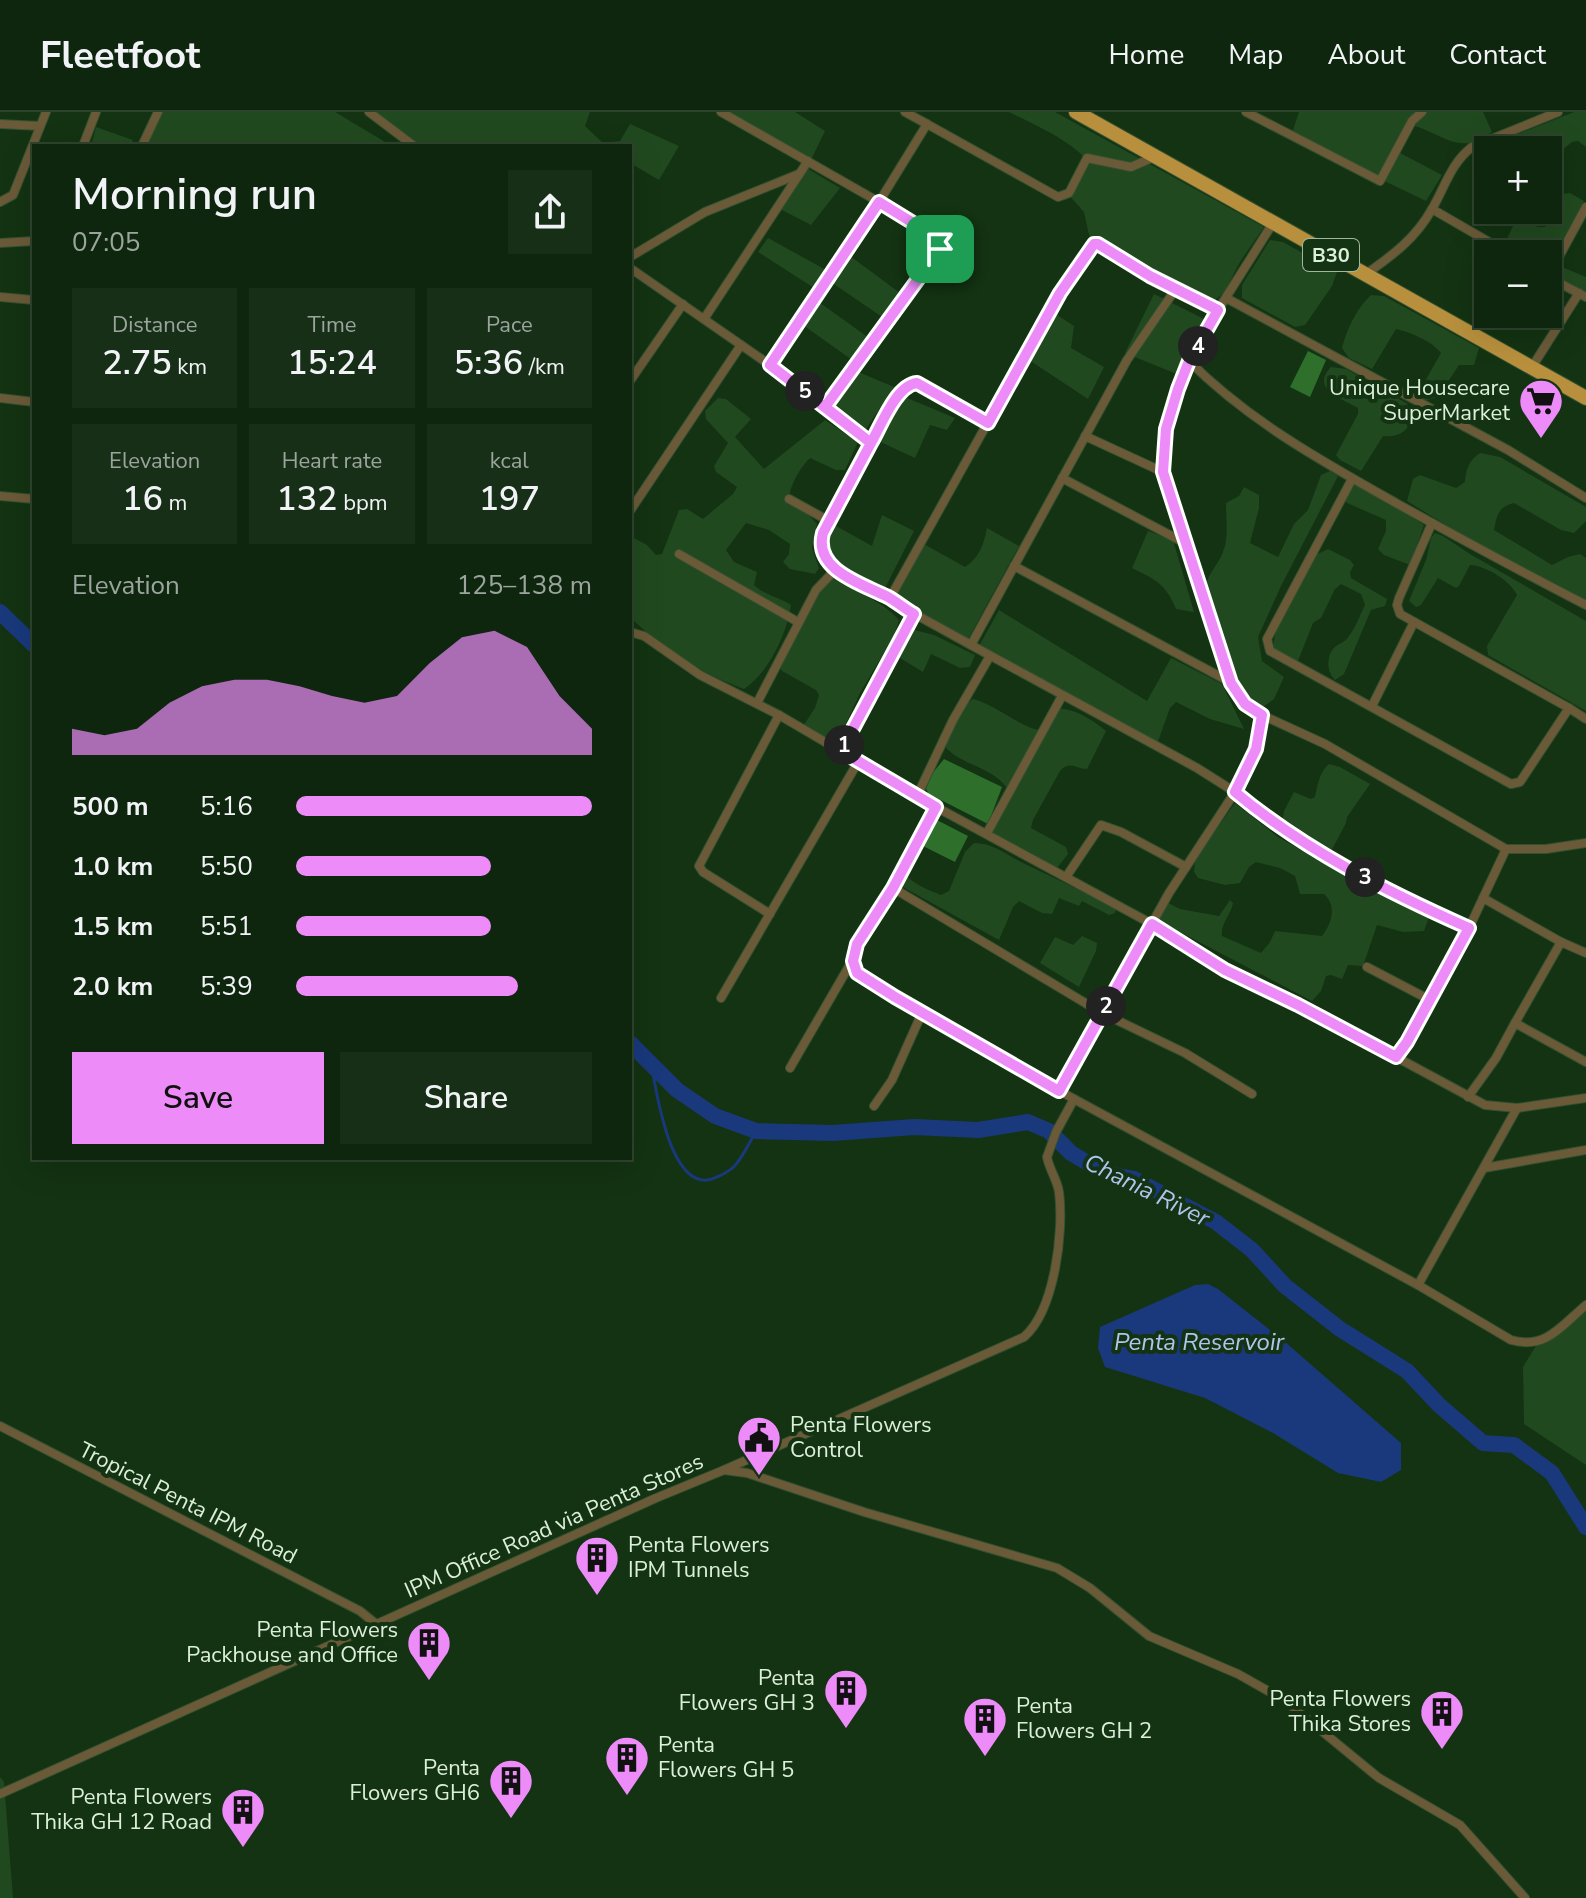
<!DOCTYPE html>
<meta charset="utf-8">
<style>
body{margin:0;font-family:"Nunito Sans",sans-serif;background:#172e17;color:#f1f3f6;height:100vh;display:flex;flex-direction:column;font-size:30px;white-space:nowrap}
*{box-sizing:border-box;margin:0}
p{font-size:26px;color:#9ba59e}
.icon{flex:none;width:44px;height:44px;fill:none;stroke:currentColor;stroke-width:2;stroke-linecap:round;stroke-linejoin:round}
.map{position:relative;flex:1;overflow:hidden}
.sheet{position:absolute;left:32px;top:32px;width:600px;height:1016px;display:flex;flex-direction:column;background:#0e260e;border-radius:0px;box-shadow:0 8px 32px #0002,0 0 0 2px #2e432e}
.sheet>*{flex:none}
.fabs{position:absolute;left:1474px;top:24px;display:grid;gap:16px}
.fabs a{display:grid;place-items:center;width:88px;height:88px;border-radius:0px;background:#0e260e;box-shadow:0 8px 32px #0002,0 0 0 2px #2e432e;font-size:40px}
.pin{position:absolute;display:grid;place-items:center;width:68px;height:68px;color:#fff;margin:-34px;border-radius:16px;box-shadow:0 4px 12px #0006}
.km{position:absolute;width:40px;height:40px;margin:-20px;border-radius:50%;background:#222;color:#fff;font-size:22px;line-height:40px;text-align:center}
.round{display:grid;place-items:center;flex:none;width:84px;height:84px;border-radius:0px;background:#172e17}
.overview{display:flex;align-items:center;justify-content:space-between;height:136px;padding:0 40px}
h1{font-size:44px;font-weight:600;line-height:60px}
.stats{display:grid;grid-template-columns:repeat(3,1fr);gap:12px;height:136px;padding:8px 40px}
.stats div{display:grid;align-content:center;border-radius:0px;background:#172e17;text-align:center}
.stats b{font-size:34px;font-weight:600}
.stats small{font-size:22px;font-weight:400}
.stats p{font-size:22px}
.chart{height:224px;padding:16px 40px}
.chart p{display:flex;justify-content:space-between}
.chart svg{width:100%;height:144px;margin-top:8px;fill:#ed8cf9;opacity:.7}
.button{display:flex;gap:16px;margin-top:auto;padding:16px 40px}
.button a{flex:1;height:92px;border-radius:0px;background:#ed8cf9;color:#111;font-size:32px;font-weight:600;line-height:92px;text-align:center}
.button a+a{background:#172e17;color:#f1f3f6}
ul{padding:0 40px;list-style:none;font-size:26px}
li{display:grid;grid-template-columns:128px 96px 1fr;align-items:center;height:60px}
li i{height:20px;border-radius:10px;background:#ed8cf9}
header{display:flex;align-items:center;gap:48px;box-sizing:border-box;height:112px;padding:0 40px;background:#0e260e;border-bottom:2px solid #2e432e}
header strong{font-size:38px}
nav{display:flex;gap:44px;margin-inline-start:auto;font-size:28px}
.map>svg:first-child{display:block}
.green{fill:#21491f}
.forest{fill:#2e6f2c}
.water{fill:#19397c}
.lines{fill:none;stroke-linecap:round;stroke-linejoin:round}
.stream{stroke:#19397c;stroke-width:3}
.river{stroke:#19397c;stroke-width:16}
.minor-casing{stroke:#335132;stroke-width:10}
.trunk-casing{stroke:#335132;stroke-width:16}
.minor{stroke:#6b5a38;stroke-width:8}
.trunk{stroke:#b8903d;stroke-width:14}
.route-casing{stroke:#fff;stroke-width:16}
.route{stroke:#ed8cf9;stroke-width:10}
.labels{text-anchor:middle;dominant-baseline:central;stroke-width:8;stroke-linejoin:round;paint-order:stroke}
.shield{fill:#133312;stroke:#a0b79e;stroke-width:2}
.shield-label{font-size:20px;font-weight:bold;fill:#dcefda}
.poi-label{font-size:22px;fill:#dcefda;stroke:#133312;text-anchor:end}
.street-label{font-size:22px;fill:#dcefda;stroke:#133312}
.water-label{font-size:24px;font-style:italic;fill:#b0c5ed;stroke:#133312}
</style>
<header>
<strong>Fleetfoot</strong>
<nav><a>Home</a><a>Map</a><a>About</a><a>Contact</a></nav>
</header>
<div class="map">
<svg width="1586" height="1786" viewBox="0 0 1586 1786">
<rect width="100%" height="100%" fill="#133312"/>
<!-- green -->
<g class="green">
<path d="M160 0H335L392 34H144Z"/>
<path d="M372 0H590L585 14 603 31 620 29 630 12 679 34 659 68 630 51V34H421Z"/>
<path d="M723 0H795L825 19 811 48Z"/>
<path d="M1009 0H1055L1264 115C1257 126 1249 136 1242 147 1227 170 1228 190 1196 194L1184 180 1097 130 1089 123 1084 100 1067 81 1086 47C1065 25 1036 14 1009 0Z"/>
<path d="M1299 0H1483L1492 20C1461 44 1445 24 1415 14L1409 16 1399 34 1400 41 1442 63 1426 89 1299 28 1293 18Z"/>
<path d="M1574 0H1586V35L1578 29 1572 30 1557 42 1548 38H1509L1508 26Z"/>
<path d="M96 15 133 28 130 34H91Z"/>
<path d="M805 55 840 76 811 113 778 96Z"/>
<path d="M1570 81 1584 89 1548 154V142H1506L1502 137 1515 110 1521 108 1538 115H1545L1562 82Z"/>
<path d="M768 126 826 158 814 176 758 140Z"/>
<path d="M1270 128 1283 130 1337 160 1332 174 1305 213 1295 215 1242 186V173Z"/>
<path d="M846 141 900 181 882 205 828 168Z"/>
<path d="M1562 155 1586 165V190C1574 184 1557 179 1554 165Z"/>
<path d="M1154 182 1204 207 1179 263 1125 241Z"/>
<path d="M1371 183 1384 184 1479 236 1474 253H1459L1438 285 1424 289 1421 283 1425 269 1441 241C1432 229 1410 220 1396 217L1372 257 1349 246 1342 236C1347 217 1356 197 1371 183Z"/>
<path d="M816 188 869 226 855 250 800 211Z"/>
<path d="M1054 201 1074 214 1071 236 1104 255 1088 287 1029 248Z"/>
<path d="M1331 255 1346 257 1406 291 1414 299C1411 317 1401 326 1383 324L1361 359 1340 348 1336 343 1358 302V296C1341 286 1310 277 1331 255Z"/>
<path d="M856 259 894 275 864 320 828 298Z"/>
<path d="M900 283 955 306 947 318 930 313 915 346 874 327Z"/>
<path d="M718 286 726 287 751 307 735 325 764 357 825 308 858 330 845 358H836L810 346C799 357 788 376 789 392L809 403 817 412 812 436 819 456 815 462 790 457 783 450 789 442 790 432 769 418 746 411 726 438 734 450 757 460 754 473C764 483 779 485 791 493 787 522 769 560 744 577 703 562 661 536 630 505V424L647 433 656 443 662 442 679 398 687 397 703 407 733 382 737 375 716 360 714 354 728 331 706 307 705 299Z"/>
<path d="M1480 341 1500 345 1586 395V409L1574 421 1561 418 1514 391C1498 395 1497 403 1494 418L1552 453 1568 445 1580 442 1586 446V495L1540 471 1407 389 1413 367 1420 363 1456 376 1465 370C1466 357 1469 348 1480 341Z"/>
<path d="M1330 359 1338 364 1281 474 1258 525 1262 549 1284 565 1274 587 1263 595 1250 594C1231 575 1201 500 1206 473 1208 462 1219 451 1223 440 1229 425 1226 407 1226 391L1239 384 1244 375 1259 383V396L1250 431 1278 445 1294 412 1308 398 1321 363Z"/>
<path d="M1350 370 1386 388 1424 413 1410 453 1384 443 1378 437 1386 419V408L1347 391 1341 385Z"/>
<path d="M882 403 914 419 882 482 851 465 824 441 829 410 872 434Z"/>
<path d="M987 416 1019 434 967 529 894 488 924 432 965 455C979 446 984 432 987 416Z"/>
<path d="M1148 419 1173 428 1194 500 1176 497C1165 471 1156 468 1132 456Z"/>
<path d="M1435 421 1443 424 1470 442 1586 509V599L1488 543 1487 534 1517 483C1510 469 1487 454 1470 453L1459 474 1456 476 1438 466 1421 493 1416 495 1409 489 1426 448 1431 426Z"/>
<path d="M1328 437 1350 448 1354 453 1350 460 1351 466 1387 487 1385 494 1371 498 1344 562 1335 568C1327 560 1326 546 1333 537 1338 531 1345 531 1349 524 1356 515 1360 503 1365 493L1361 482 1341 472 1335 477 1321 506 1313 511 1298 549 1275 541C1267 523 1299 463 1312 447 1316 442 1322 440 1328 437Z"/>
<path d="M834 464C854 481 882 488 899 508L894 524 860 581 838 629 829 628 803 614 815 596 819 583 816 578 782 559 778 552 809 492Z"/>
<path d="M999 498 1147 589 1171 546 1222 572 1244 617 1210 607 1176 590 1170 596 1157 632 979 534Z"/>
<path d="M907 516 934 523 975 543 970 555 960 556 931 542 923 560 900 546 898 539Z"/>
<path d="M973 587C995 592 1024 618 1041 618L1050 596C1073 595 1089 605 1106 619L1087 657C1075 657 1070 648 1060 659L1033 708 1031 716 1066 735 1068 742 1057 756 992 722 991 713 1007 676C992 655 964 654 946 636 947 620 960 596 973 587Z"/>
<path d="M1329 652 1340 655 1370 672 1347 705 1346 711 1329 743 1282 711 1284 699 1294 680 1311 687 1315 685C1317 674 1320 659 1329 652Z"/>
<path d="M1235 691 1278 725 1387 786 1429 805 1424 819 1403 820 1377 813 1363 854 1348 853 1342 867 1331 863 1326 864 1321 879 1312 889 1157 808 1166 790 1180 797 1219 804 1230 788 1233 791C1231 803 1220 812 1222 824L1261 841 1270 830 1275 819 1322 824C1332 811 1337 794 1324 782H1300L1295 764 1280 756 1256 750 1249 755 1240 771 1225 773 1198 766 1194 760 1195 748Z"/>
<path d="M974 731C994 731 1008 744 1025 752 1056 767 1086 781 1116 796L1115 801 1109 803 1082 789 1079 794 1059 786 1052 802 1042 801 1019 789 1013 795 999 828 901 774 904 761C913 772 928 778 941 783L949 779 965 740Z"/>
<path d="M1082 824 1097 831 1096 839 1079 875 1040 851 1055 825 1073 833Z"/>
<path d="M1586 1190V1353L1524 1312 1523 1255 1542 1224Z"/>
<path d="M0 1665 4 1670 13 1786H0Z"/>
</g>
<!-- forest -->
<g class="forest">
<path d="M1308 239 1326 248 1310 285 1290 275Z"/>
<path d="M944 647 1002 675 988 712 929 682 926 677 931 663Z"/>
<path d="M933 706 968 724 955 750 919 732Z"/>
</g>
<!-- water -->
<path class="water" d="M1208 1172 1218 1177 1284 1229 1401 1331V1358L1381 1370 1338 1361 1273 1321 1205 1286 1105 1255 1098 1236 1100 1215 1195 1173Z"/>
<g class="lines">
<!-- stream -->
<path class="stream" d="M653 962C658 988 673 1087 717 1065 724 1062 733 1057 737 1051 744 1042 750 1030 756 1019"/>
<!-- river -->
<g class="river">
<path d="M0 500 34 533"/>
<path d="M630 931 677 978 715 1004 756 1019 833 1021 914 1015 978 1018 1028 1010 1049 1019 1071 1041 1106 1062 1134 1067 1216 1110 1252 1138 1285 1174 1340 1217 1407 1259 1439 1293 1483 1331 1514 1333 1552 1361 1586 1415"/>
</g>
<!-- minor casing -->
<g class="minor-casing">
<g id="minor">
<path d="M369 0 414 34"/>
<path d="M721 0 879 90 770 253"/>
<path d="M1246 0 1380 69 1412 9 1422 0"/>
<path d="M0 12 40 14"/>
<path d="M927 12 1058 85 1069 81 1087 46 1131 55 1154 45"/>
<path d="M83 34 96 0"/>
<path d="M142 34 158 0"/>
<path d="M0 90 13 83 46 0"/>
<path d="M1432 97 1510 142"/>
<path d="M0 131 34 129"/>
<path d="M630 145 705 100 799 62"/>
<path d="M630 156 770 253 871 331"/>
<path d="M1366 162C1393 143 1416 126 1432 97 1445 75 1451 51 1472 35L1558 0"/>
<path d="M1548 165 1586 95"/>
<path d="M1548 165 1586 185"/>
<path d="M1175 178 1218 198 1273 111"/>
<path d="M0 185 34 188"/>
<path d="M1226 186 1508 338 1586 386"/>
<path d="M1218 198 1189 249 1178 277 1166 317 1163 360 1216 529 1231 571 1240 585 1262 603 1325 632 1506 737H1546L1586 731"/>
<path d="M704 207 808 49"/>
<path d="M1189 249C1249 309 1323 350 1396 391 1459 426 1522 460 1586 493"/>
<path d="M1532 255 1579 181"/>
<path d="M630 269 683 192"/>
<path d="M0 286 34 290"/>
<path d="M825 295 940 137 938 127 931 122 879 90 927 12 905 0"/>
<path d="M1085 324 1163 360"/>
<path d="M1062 366 1183 430"/>
<path d="M1352 367 1267 527 1270 539 1511 672 1520 670 1569 596 1586 607"/>
<path d="M0 384 34 387"/>
<path d="M789 387 829 409"/>
<path d="M630 399 741 233"/>
<path d="M1432 411 1399 486 1397 493 1400 502 1569 596"/>
<path d="M679 442 798 510"/>
<path d="M1014 454 1230 570"/>
<path d="M890 486 1060 181 1093 133 1098 132 1175 178 1127 248 971 533 835 458 823 443 820 429 871 331 905 274 917 271 988 311"/>
<path d="M630 520 644 524 700 563 779 603 936 695 1152 812 1225 858 1298 893 1396 945 1407 930 1469 816 1506 737"/>
<path d="M971 533 1197 656 1235 680 1260 701 1336 749 1413 792 1469 816"/>
<path d="M757 591 816 478 835 458"/>
<path d="M1372 594 1414 510"/>
<path d="M841 639 914 502"/>
<path d="M917 684 953 608 990 544"/>
<path d="M987 721 1062 584"/>
<path d="M1066 765 1101 713 1121 720 1186 755"/>
<path d="M893 776 1102 901 1185 941 1252 982"/>
<path d="M1483 786 1561 830 1586 841"/>
<path d="M770 802 703 760 699 754 779 603"/>
<path d="M1561 830 1515 911 1586 950"/>
<path d="M1367 855 1430 888"/>
<path d="M721 886 858 650"/>
<path d="M1396 945 1485 993 1517 996 1586 986"/>
<path d="M790 956 852 849"/>
<path d="M1059 979 1169 781 1235 680 1256 637 1262 603"/>
<path d="M1468 985 1496 946 1515 911"/>
<path d="M1074 987 1418 1173 1511 1228C1546 1238 1561 1214 1586 1193"/>
<path d="M874 994 892 968 922 901"/>
<path d="M1484 1056 1586 1038"/>
<path d="M1418 1173 1517 996"/>
<path d="M0 1314 360 1499 376 1512"/>
<path d="M724 1358 1024 1225C1055 1198 1064 1119 1059 1080 1057 1067 1049 1057 1047 1045L1056 1020 1074 987 895 885 857 861 853 849 857 832 893 776 936 695"/>
<path d="M0 1682 656 1386 724 1358 747 1361 864 1400 1057 1456 1090 1476 1149 1524 1238 1562 1284 1588 1379 1666 1460 1713 1525 1786"/>
</g>
</g>
<!-- trunk casing -->
<g class="trunk-casing">
<path id="trunk" d="M1076 0 1586 286"/>
</g>
<!-- minor -->
<use href="#minor" class="minor"/>
<!-- trunk -->
<use href="#trunk" class="trunk"/>
</g>
<g class="lines">
<!-- route casing -->
<g class="route-casing">
<path id="route" d="M940 137 825 295 871 331 823 421C813 458 862 472 888 485 897 490 905 497 914 502L841 639 936 695 893 776 857 832 853 849 857 861 895 885 1059 979 1152 812 1225 858 1298 893 1396 945 1407 930 1469 816C1388 780 1304 738 1235 680L1256 637 1262 603 1245 592 1231 571 1163 360 1166 317 1178 277 1189 249 1218 198 1150 164 1098 132H1094L1060 181 988 311 917 271C896 273 881 314 871 331L770 253 879 90 931 122 938 127 940 137"/>
</g>
<!-- route -->
<use href="#route" class="route"/>
</g>
<!-- icons -->
<defs>
<g id="supermarket-pin" transform="scale(2.3)"><path d="M0 17L-7.5 6A9.5 9.5 0 1 1 7.5 6Z" fill="#ed8cf9" stroke="#133312"/><path d="M-6-5.5h2.5l.6 2H6L4.5 2H-2.5L-4.4-4H-6ZM-1.5 3.2a1.3 1.3 0 1 0 .1 0ZM3 3.2a1.3 1.3 0 1 0 .1 0Z" fill="#111"/></g>
<g id="civic-pin" transform="scale(2.3)"><path d="M0 17L-7.5 6A9.5 9.5 0 1 1 7.5 6Z" fill="#ed8cf9" stroke="#133312"/><path d="M-.6-6.5H3V-4.5H.6V-3L4-1V1h2V6H-6V1h2V-1L-.6-3ZM-1.2 2.5V6h2.4V2.5Z" fill="#111"/></g>
<g id="building-pin" transform="scale(2.3)"><path d="M0 17L-7.5 6A9.5 9.5 0 1 1 7.5 6Z" fill="#ed8cf9" stroke="#133312"/><path d="M-4-6H4V6H1V3H-1V6H-4ZM-2.5-4.3h1.7v1.8h-1.7ZM.8-4.3h1.7v1.8H.8ZM-2.5-1h1.7V.8h-1.7ZM.8-1h1.7V.8H.8Z" fill="#111"/></g>
</defs>
<g fill-rule="evenodd">
<use href="#supermarket-pin" x="1541" y="289"/>
<use href="#civic-pin" x="759" y="1326"/>
<use href="#building-pin" x="597" y="1446"/>
<use href="#building-pin" x="429" y="1531"/>
<use href="#building-pin" x="846" y="1579"/>
<use href="#building-pin" x="1442" y="1600"/>
<use href="#building-pin" x="985" y="1607"/>
<use href="#building-pin" x="627" y="1646"/>
<use href="#building-pin" x="511" y="1669"/>
<use href="#building-pin" x="243" y="1698"/>
</g>
<g class="labels">
<!-- shield labels -->
<rect class="shield" x="1303" y="127" width="56" height="32" rx="6"/>
<g class="shield-label">
<text x="1331" y="143">B30</text>
</g>
<!-- poi labels -->
<g class="poi-label">
<text x="1510" y="276">Unique Housecare<tspan x="1510" dy="25">SuperMarket</tspan></text>
<text x="790" y="1313" text-anchor="start">Penta Flowers<tspan x="790" dy="25">Control</tspan></text>
<text x="628" y="1433" text-anchor="start">Penta Flowers<tspan x="628" dy="25">IPM Tunnels</tspan></text>
<text x="398" y="1518">Penta Flowers<tspan x="398" dy="25">Packhouse and Office</tspan></text>
<text x="815" y="1566">Penta<tspan x="815" dy="25">Flowers GH 3</tspan></text>
<text x="1411" y="1587">Penta Flowers<tspan x="1411" dy="25">Thika Stores</tspan></text>
<text x="1016" y="1594" text-anchor="start">Penta<tspan x="1016" dy="25">Flowers GH 2</tspan></text>
<text x="658" y="1633" text-anchor="start">Penta<tspan x="658" dy="25">Flowers GH 5</tspan></text>
<text x="480" y="1656">Penta<tspan x="480" dy="25">Flowers GH6</tspan></text>
<text x="212" y="1685">Penta Flowers<tspan x="212" dy="25">Thika GH 12 Road</tspan></text>
</g>
<!-- street labels -->
<g class="street-label">
<text transform="translate(188 1391) rotate(27)">Tropical Penta IPM Road</text>
<text transform="translate(554 1414) rotate(-24)">IPM Office Road via Penta Stores</text>
</g>
<!-- water labels -->
<g class="water-label">
<text transform="translate(1147 1078) rotate(26)">Chania River</text>
<text x="1199" y="1230">Penta Reservoir</text>
</g>
</g>
</svg>
<div class="fabs">
<a>+</a>
<a>−</a>
</div>
<div class="pin" style="left:940px;top:137px;background:#1e9e55"><svg class="icon" aria-label="arrive" viewBox="0 0 24 24"><path d="M6 21V4h12l-3 4 3 4H6"/></svg></div>
<b class="km" style="left:844px;top:633px">1</b>
<b class="km" style="left:1106px;top:894px">2</b>
<b class="km" style="left:1365px;top:765px">3</b>
<b class="km" style="left:1198px;top:234px">4</b>
<b class="km" style="left:805px;top:279px">5</b>
<section class="sheet">
<div class="overview"><div><h1>Morning run</h1><p>07:05</p></div><a class="round"><svg class="icon" aria-label="share" viewBox="0 0 24 24"><path d="M12 15V3M7 8l5-5 5 5M5 13v7h14v-7"/></svg></a></div>
<div class="stats">
<div><p>Distance</p><b>2.75<small> km</small></b></div>
<div><p>Time</p><b>15:24</b></div>
<div><p>Pace</p><b>5:36<small> /km</small></b></div>
</div>
<div class="stats">
<div><p>Elevation</p><b>16<small> m</small></b></div>
<div><p>Heart rate</p><b>132<small> bpm</small></b></div>
<div><p>kcal</p><b>197</b></div>
</div>
<div class="chart"><p><span>Elevation</span>125–138 m</p>
<svg viewBox="0 0 160 44" preserveAspectRatio="none"><path d="M0 44V36L10 38L20 36L30 28L40 23L50 21L60 21L70 23L80 26L90 28L100 26L110 16L120 8L130 6L140 11L150 26L160 36V44z"/></svg>
</div>
<ul>
<li><b>500 m</b>5:16<i style="width:100%"></i></li>
<li><b>1.0 km</b>5:50<i style="width:66%"></i></li>
<li><b>1.5 km</b>5:51<i style="width:66%"></i></li>
<li><b>2.0 km</b>5:39<i style="width:75%"></i></li>
</ul>
<div class="button"><a>Save</a><a>Share</a></div>
</section>
</div>
